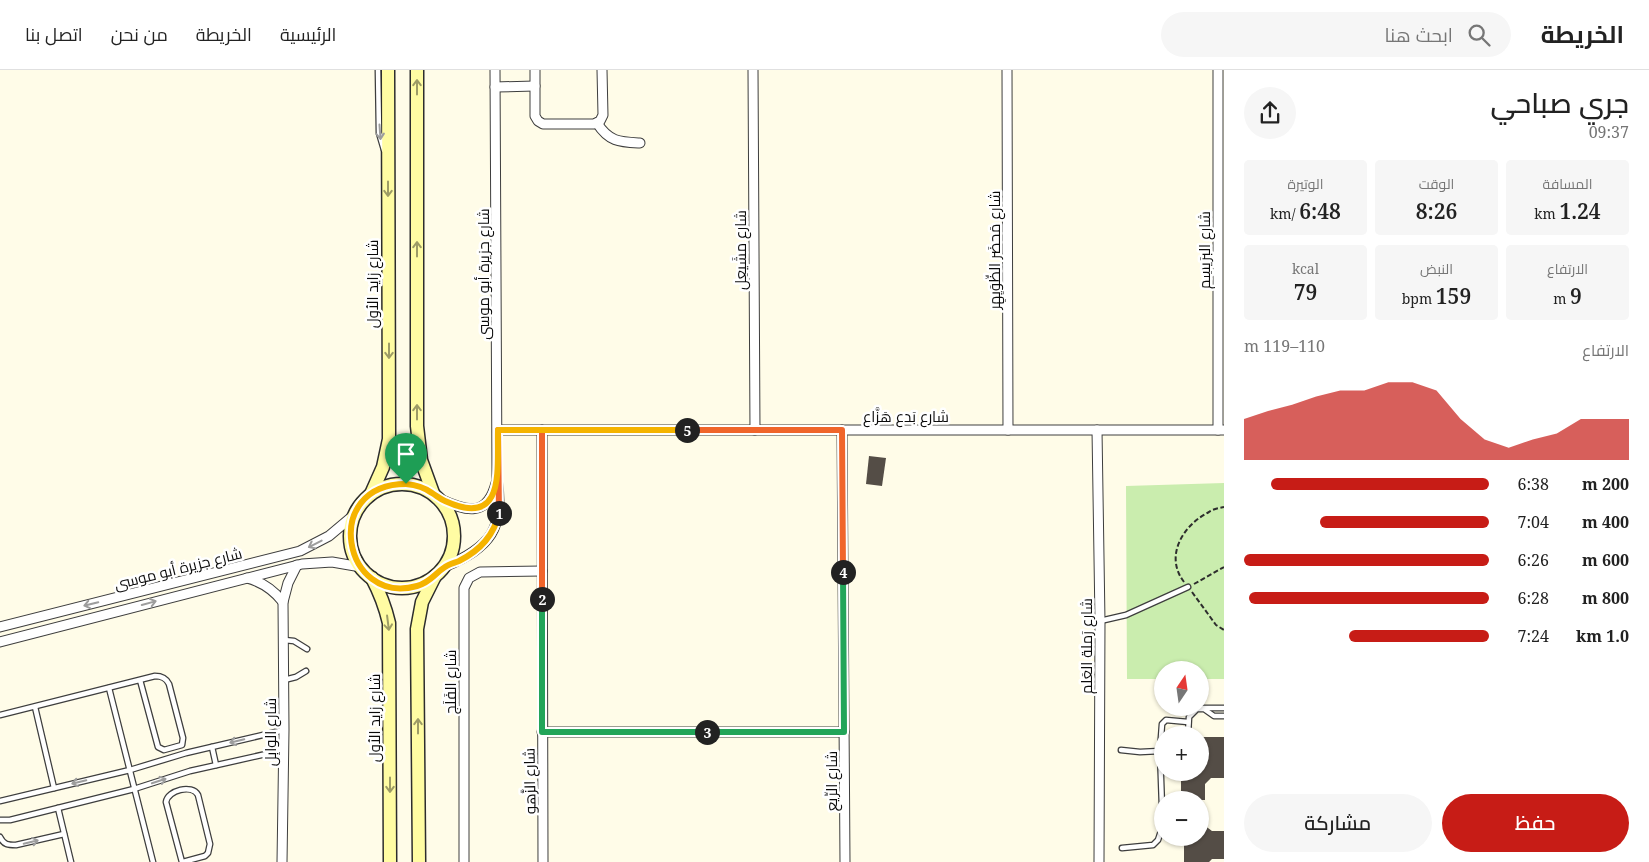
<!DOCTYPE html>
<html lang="ar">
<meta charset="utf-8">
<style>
body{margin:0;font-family:"Noto Serif",Cairo,serif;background:#f6f6f6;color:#222;direction:rtl;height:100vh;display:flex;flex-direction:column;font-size:19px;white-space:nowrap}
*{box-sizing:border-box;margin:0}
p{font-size:16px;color:#767676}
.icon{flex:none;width:28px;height:28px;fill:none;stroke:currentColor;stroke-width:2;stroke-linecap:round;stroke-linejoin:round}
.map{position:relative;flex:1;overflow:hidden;direction:ltr}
.drawer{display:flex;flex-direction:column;background:#fff;width:425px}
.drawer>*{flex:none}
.needle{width:32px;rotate:13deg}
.buttons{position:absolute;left:1154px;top:591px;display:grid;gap:10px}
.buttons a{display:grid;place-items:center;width:55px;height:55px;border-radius:50%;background:#fff;box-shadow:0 1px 4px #0004;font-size:25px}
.pin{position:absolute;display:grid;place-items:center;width:42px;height:42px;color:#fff;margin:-51px -21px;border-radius:50% 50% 50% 0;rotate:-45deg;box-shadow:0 0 5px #0007}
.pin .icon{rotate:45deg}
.km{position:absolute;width:25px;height:25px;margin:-12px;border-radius:50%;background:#222;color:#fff;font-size:14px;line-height:25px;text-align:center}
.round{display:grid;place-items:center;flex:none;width:52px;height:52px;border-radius:26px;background:#f6f6f6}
.overview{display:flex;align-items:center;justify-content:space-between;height:85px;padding:0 20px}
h1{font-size:28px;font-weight:600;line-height:38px}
.metrics{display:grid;grid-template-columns:repeat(3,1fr);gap:8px;height:85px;padding:5px 20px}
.metrics div{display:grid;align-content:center;border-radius:5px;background:#f6f6f6;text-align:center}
.metrics b{font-size:21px;font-weight:600}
.metrics small{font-size:14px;font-weight:400}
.metrics p{font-size:14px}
.chart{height:140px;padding:10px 20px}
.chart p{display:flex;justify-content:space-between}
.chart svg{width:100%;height:90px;margin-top:5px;fill:#c71c16;opacity:.7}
.cta{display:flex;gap:10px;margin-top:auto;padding:10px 20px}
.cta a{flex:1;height:58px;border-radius:30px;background:#c71c16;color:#fff;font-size:20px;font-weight:600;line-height:58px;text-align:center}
.cta a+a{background:#f6f6f6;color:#222}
ul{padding:0 20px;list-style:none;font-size:16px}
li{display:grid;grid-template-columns:80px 60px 1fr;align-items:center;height:38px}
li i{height:12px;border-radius:6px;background:#c71c16}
header{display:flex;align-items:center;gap:30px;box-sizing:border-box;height:70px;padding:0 25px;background:#fff;border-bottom:1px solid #e0e0e0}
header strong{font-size:24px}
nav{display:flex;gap:28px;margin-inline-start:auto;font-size:18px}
.search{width:350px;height:45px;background:#f6f6f6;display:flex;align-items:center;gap:12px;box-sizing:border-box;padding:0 18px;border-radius:28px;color:#767676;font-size:19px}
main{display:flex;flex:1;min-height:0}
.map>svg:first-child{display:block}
.green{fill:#caedae}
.building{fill:#544d46}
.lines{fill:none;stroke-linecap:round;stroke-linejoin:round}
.service-casing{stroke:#3e3e3e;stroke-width:7}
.minor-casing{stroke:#3e3e3e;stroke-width:11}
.secondary-casing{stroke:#2d2d2d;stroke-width:15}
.path{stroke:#2d2d2d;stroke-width:2;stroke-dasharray:5 2.5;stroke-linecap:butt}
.service{stroke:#fff;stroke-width:4.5}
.minor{stroke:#fff;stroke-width:9}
.secondary{stroke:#fffca3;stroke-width:12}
.oneway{stroke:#9d9c66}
.oneway2{stroke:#9d9d9d}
.split-1-casing{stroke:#fff;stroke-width:10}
.split-2-casing{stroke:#fff;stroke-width:10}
.split-3-casing{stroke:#fff;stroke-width:10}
.split-4-casing{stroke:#fff;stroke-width:10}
.split-5-casing{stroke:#fff;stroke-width:10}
.split-6-casing{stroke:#fff;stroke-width:10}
.split-1{stroke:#f5b400;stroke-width:6}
.split-2{stroke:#f0652b;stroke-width:6}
.split-3{stroke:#22a559;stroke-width:6}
.split-4{stroke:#22a559;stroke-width:6}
.split-5{stroke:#f0652b;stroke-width:6}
.split-6{stroke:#f5b400;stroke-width:6}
.labels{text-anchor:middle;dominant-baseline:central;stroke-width:5;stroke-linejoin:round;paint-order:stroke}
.street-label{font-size:15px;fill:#0b0b0b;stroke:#fff}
</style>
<header>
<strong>الخريطة</strong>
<div class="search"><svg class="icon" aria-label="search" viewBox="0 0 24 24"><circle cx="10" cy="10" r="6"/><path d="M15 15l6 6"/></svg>ابحث هنا</div>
<nav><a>الرئيسية</a><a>الخريطة</a><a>من نحن</a><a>اتصل بنا</a></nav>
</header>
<main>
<section class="drawer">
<div class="overview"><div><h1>جري صباحي</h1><p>09:37</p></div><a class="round"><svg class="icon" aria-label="share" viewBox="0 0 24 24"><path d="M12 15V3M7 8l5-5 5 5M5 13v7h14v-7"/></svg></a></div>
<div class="metrics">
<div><p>المسافة</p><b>1.24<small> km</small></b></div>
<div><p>الوقت</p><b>8:26</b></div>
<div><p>الوتيرة</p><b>6:48<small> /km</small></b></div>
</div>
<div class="metrics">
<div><p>الارتفاع</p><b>9<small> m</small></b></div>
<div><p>النبض</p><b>159<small> bpm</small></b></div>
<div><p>kcal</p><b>79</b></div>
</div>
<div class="chart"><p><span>الارتفاع</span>110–119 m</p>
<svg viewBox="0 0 160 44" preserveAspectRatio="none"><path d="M0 44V24L10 20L20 17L30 13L40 10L50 10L60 6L70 6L80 10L90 24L100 34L110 38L120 34L130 31L140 24L150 24L160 24V44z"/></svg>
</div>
<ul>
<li><b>200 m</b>6:38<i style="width:89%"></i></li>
<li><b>400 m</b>7:04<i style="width:69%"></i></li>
<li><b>600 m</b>6:26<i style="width:100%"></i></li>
<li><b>800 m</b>6:28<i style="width:98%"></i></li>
<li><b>1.0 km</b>7:24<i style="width:57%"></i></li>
</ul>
<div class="cta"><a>حفظ</a><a>مشاركة</a></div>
</section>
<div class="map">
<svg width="1224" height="792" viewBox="0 0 1224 792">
<rect width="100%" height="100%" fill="#fffce8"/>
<!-- green -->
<path class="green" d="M1224 413V609H1200V600H1162V609H1127L1126 416Z"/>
<!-- building -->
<g class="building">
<path d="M869 386 886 388 882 416 866 414Z"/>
<path d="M1200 667H1224V708H1211L1205 714V730H1181V702H1200Z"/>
<path d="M1200 752 1212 761H1224V789H1212L1209 792H1184V768H1200Z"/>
</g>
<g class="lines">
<!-- service casing -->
<g class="service-casing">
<g id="service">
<path d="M378 0 379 63 384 80"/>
<path d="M1100 551 1126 545 1188 517"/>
<path d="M284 570 294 571 307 579"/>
<path d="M284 610 296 607 306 601"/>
<path d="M109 618 153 792"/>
<path d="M35 637 54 718"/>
<path d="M1203 638H1224"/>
<path d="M0 645 155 606C162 606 166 608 169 614L183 668 182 675 164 680 158 677 140 610"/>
<path d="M1188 665 1189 647 1197 639H1204L1214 646H1224"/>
<path d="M212 677 216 695"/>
<path d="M1121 680 1140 682 1160 681"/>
<path d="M0 731 130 700 186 683 284 660"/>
<path d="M1162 737 1160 681 1162 654 1166 650 1188 652"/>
<path d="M58 738 71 792"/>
<path d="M0 750H10L134 719 190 701 284 680"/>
<path d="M0 767C4 775 8 775 16 775L64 764"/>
<path d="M1122 778 1153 775 1158 770 1162 758"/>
<path d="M182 792 166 732C168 720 192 714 198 725L210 774 208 783 205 786 183 792"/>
</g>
</g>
<!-- minor casing -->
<g class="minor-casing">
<g id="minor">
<path d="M535 0V46L538 51 543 54H594L600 51 603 45 602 0"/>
<path d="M753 0 755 360"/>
<path d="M1007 0 1008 360"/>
<path d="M1218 0V360"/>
<path d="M495 17 535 16"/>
<path d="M597 53C609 72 620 72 640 73"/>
<path d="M498 360H1224"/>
<path d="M542 360 543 792"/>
<path d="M842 360 845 792"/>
<path d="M1097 360 1100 551 1099 792"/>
<path d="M440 429C466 441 487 448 496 413"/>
<path d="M444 497C491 477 505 459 497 408L495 0"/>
<path d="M247 508C262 512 273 519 283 532"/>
<path d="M0 557 300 481 329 466 354 445"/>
<path d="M0 572 302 494 332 492 361 497"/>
<path d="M542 662H844"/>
<path d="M282 792 284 660 283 532 288 513 297 495"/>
<path d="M464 792V518L469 508 480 502 542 501"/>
</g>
</g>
<!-- secondary casing -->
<g class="secondary-casing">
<g id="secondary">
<path d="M417 0V356L421 390 433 423"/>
<circle cx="402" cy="466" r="52"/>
<path d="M371 424 383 397 389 369 388 0"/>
<path d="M372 508C380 523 385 536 389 553L390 792"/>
<path d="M419 792 417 559 422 532 434 508"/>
</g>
</g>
<!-- path -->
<g class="path">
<path d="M1184 512C1164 486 1183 455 1209 442 1213 439 1219 438 1224 437"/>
<path d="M1194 514 1224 497"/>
<path d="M1192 522 1216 555 1224 560"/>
</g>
<!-- service -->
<use href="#service" class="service"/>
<!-- minor -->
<use href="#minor" class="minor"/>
<!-- secondary -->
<use href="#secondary" class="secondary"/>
</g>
<!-- one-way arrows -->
<defs><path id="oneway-shaft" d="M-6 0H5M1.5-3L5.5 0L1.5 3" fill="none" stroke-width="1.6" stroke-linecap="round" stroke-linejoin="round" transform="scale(1.25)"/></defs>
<g class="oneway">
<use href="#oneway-shaft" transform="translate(417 17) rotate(-90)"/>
<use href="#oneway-shaft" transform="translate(388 119) rotate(90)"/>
<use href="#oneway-shaft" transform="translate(417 179) rotate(-90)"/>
<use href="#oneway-shaft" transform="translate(389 281) rotate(90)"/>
<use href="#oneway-shaft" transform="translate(417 342) rotate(-90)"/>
<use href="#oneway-shaft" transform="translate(388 553) rotate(83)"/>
<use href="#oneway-shaft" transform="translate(418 656) rotate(-90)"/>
<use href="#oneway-shaft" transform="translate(390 715) rotate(90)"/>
</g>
<g class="oneway2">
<use href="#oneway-shaft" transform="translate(380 62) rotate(86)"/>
<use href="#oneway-shaft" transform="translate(315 474) rotate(153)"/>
<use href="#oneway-shaft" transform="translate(149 533) rotate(-15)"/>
<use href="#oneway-shaft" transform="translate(91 534) rotate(166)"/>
<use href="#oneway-shaft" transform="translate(237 671) rotate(167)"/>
<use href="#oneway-shaft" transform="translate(159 711) rotate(-18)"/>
<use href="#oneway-shaft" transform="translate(79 712) rotate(167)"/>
<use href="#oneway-shaft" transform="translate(31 772) rotate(-13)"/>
</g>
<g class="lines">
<!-- split-1 casing -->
<g class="split-1-casing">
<path id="split-1" d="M406 414C320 414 343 537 417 516 431 512 434 504 445 497 449 494 454 493 459 491 479 481 494 466 499 443"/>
</g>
<!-- split-2 casing -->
<g class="split-2-casing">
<path id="split-2" d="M499 443 498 360H542V529"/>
</g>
<!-- split-3 casing -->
<g class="split-3-casing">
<path id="split-3" d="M542 529V662H707"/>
</g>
<!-- split-4 casing -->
<g class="split-4-casing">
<path id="split-4" d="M707 662H844L843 502"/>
</g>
<!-- split-5 casing -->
<g class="split-5-casing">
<path id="split-5" d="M687 360H842L843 502"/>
</g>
<!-- split-6 casing -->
<g class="split-6-casing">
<path id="split-6" d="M406 414C416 415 424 417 432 423 437 426 440 429 445 431 506 459 497 400 498 360H687"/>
</g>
<!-- split-1 -->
<use href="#split-1" class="split-1"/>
<!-- split-2 -->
<use href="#split-2" class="split-2"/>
<!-- split-3 -->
<use href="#split-3" class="split-3"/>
<!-- split-4 -->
<use href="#split-4" class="split-4"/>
<!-- split-5 -->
<use href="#split-5" class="split-5"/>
<!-- split-6 -->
<use href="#split-6" class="split-6"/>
</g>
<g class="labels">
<!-- street labels -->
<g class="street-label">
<text transform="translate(740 180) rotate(-90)">شارع مشَيعِل</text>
<text transform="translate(994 180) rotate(-90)">شارع مَحضَر الظِّوَيِهِر</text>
<text transform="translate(1204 180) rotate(-90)">شارع البرَيسِم</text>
<text transform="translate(483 204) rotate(-90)">شارع جزيرة أبو موسى</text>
<text transform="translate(372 214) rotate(-90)">شارع زايد الأول</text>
<text x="906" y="346">شارع بَدع هَزَّاع</text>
<text transform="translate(178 498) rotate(-14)">شارع جزيرة أبو موسى</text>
<text transform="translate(1086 576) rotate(-90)">شارع رَملة العَلم</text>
<text transform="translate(450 612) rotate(-90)">شارع الفَلَج</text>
<text transform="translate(374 648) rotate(-90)">شارع زايد الأول</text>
<text transform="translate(270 662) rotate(-90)">شارع الوابِل</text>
<text transform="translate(529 711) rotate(-91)">شارع الزَّهو</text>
<text transform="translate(831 711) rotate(-90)">شارع الرِّيع</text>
</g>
</g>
</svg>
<div class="buttons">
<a><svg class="needle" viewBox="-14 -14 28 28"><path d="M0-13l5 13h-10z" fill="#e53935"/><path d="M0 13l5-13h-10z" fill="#767676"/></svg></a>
<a>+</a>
<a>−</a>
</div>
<div class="pin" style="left:406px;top:414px;background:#1e9e55"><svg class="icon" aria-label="arrive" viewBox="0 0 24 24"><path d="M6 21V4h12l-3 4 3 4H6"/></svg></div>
<b class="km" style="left:499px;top:443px">1</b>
<b class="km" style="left:542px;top:529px">2</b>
<b class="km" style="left:707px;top:662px">3</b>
<b class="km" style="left:843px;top:502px">4</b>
<b class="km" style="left:687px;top:360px">5</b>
</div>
</main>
